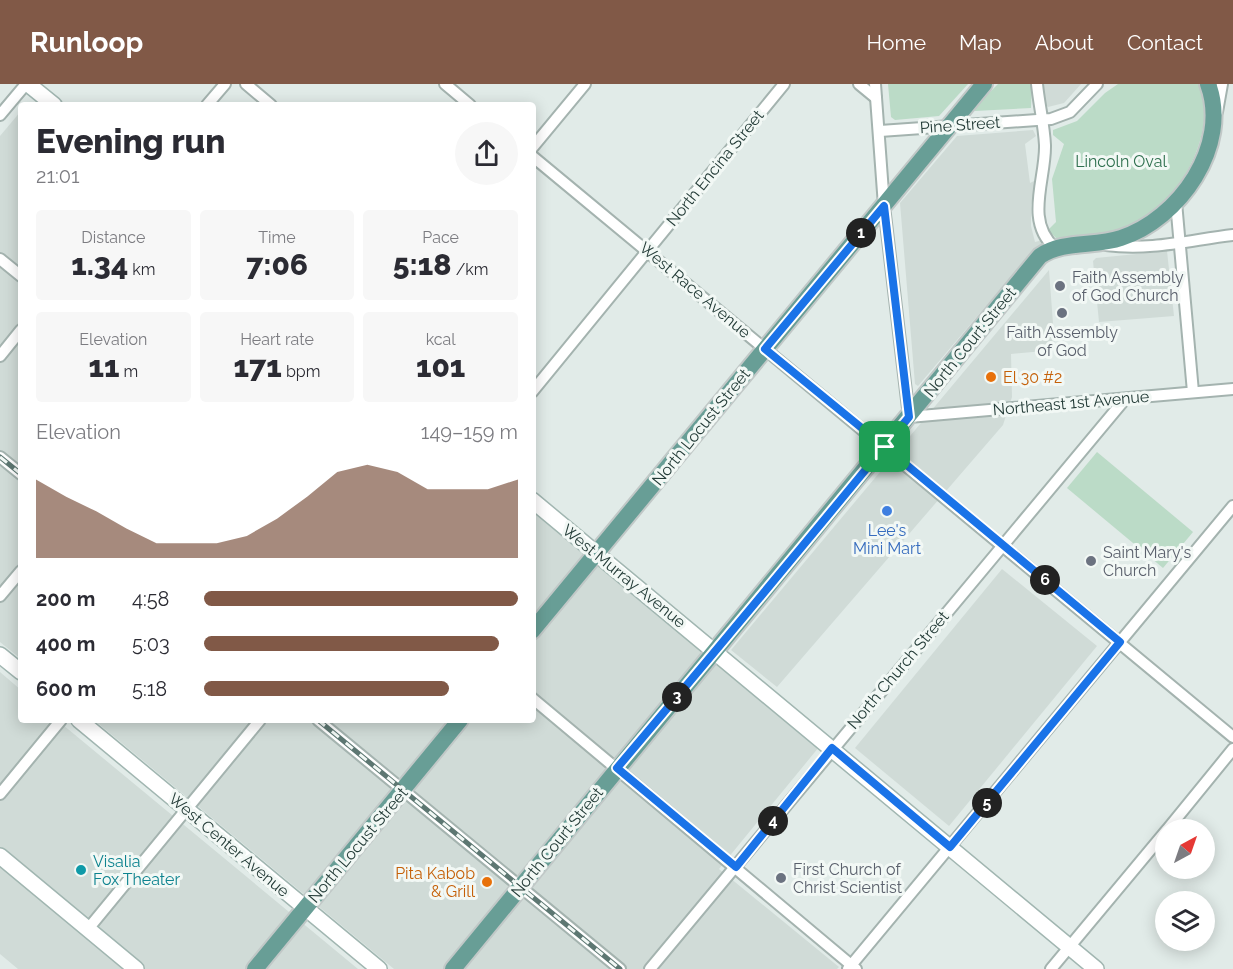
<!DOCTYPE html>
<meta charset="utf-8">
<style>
body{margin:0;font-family:Raleway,sans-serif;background:#f7f7f7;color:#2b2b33;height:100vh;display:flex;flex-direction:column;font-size:22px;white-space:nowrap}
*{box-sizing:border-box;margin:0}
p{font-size:20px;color:#7c7c81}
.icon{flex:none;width:33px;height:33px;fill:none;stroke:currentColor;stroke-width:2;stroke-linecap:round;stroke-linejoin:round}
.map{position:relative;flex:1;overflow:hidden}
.side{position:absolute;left:18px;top:18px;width:518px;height:621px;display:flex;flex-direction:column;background:#fff;border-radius:6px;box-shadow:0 3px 15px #0003}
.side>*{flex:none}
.needle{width:39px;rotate:40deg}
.fabs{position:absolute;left:1155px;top:735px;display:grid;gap:12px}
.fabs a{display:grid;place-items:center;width:60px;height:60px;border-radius:50%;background:#fff;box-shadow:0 3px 15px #0003;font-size:30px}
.pin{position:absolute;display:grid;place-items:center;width:51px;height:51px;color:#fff;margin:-26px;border-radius:12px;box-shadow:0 3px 9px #0006}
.km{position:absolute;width:30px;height:30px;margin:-15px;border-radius:50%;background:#222;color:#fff;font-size:16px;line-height:30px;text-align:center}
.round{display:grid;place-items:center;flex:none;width:63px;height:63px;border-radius:32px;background:#f7f7f7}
.head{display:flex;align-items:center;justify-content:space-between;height:102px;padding:0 18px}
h1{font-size:33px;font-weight:800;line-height:45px}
.stats{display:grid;grid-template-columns:repeat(3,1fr);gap:9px;height:102px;padding:6px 18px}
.stats div{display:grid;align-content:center;border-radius:6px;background:#f7f7f7;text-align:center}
.stats b{font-size:30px;font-weight:800}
.stats small{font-size:16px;font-weight:400}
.stats p{font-size:16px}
.chart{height:168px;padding:12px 18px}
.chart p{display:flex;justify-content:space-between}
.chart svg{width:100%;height:108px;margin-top:6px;fill:#815947;opacity:.7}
ul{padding:0 18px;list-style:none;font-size:20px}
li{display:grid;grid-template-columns:96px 72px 1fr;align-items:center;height:45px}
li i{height:15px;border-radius:8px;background:#815947}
header{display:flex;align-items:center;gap:36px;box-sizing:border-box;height:84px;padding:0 30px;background:#815947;color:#fff}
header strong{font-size:28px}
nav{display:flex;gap:33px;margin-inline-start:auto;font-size:21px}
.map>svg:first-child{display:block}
.built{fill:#d0dbd7}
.green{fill:#bbdbc7}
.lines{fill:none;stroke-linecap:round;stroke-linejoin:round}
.street-casing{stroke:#a4b3af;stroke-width:14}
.secondary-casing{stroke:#a1b6b1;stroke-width:18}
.primary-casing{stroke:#c1c8c7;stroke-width:20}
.street{stroke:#fff;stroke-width:10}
.secondary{stroke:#fff;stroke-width:15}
.primary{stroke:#689e96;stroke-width:16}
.rail-casing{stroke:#5d7772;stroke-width:5}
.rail{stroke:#f2f8f5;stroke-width:3;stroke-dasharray:9;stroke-linecap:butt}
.route-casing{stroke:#fff;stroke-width:12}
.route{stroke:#1a73e8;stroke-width:8}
.worship-dot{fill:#6b7280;stroke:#f2f8f5;stroke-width:2}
.food-dot{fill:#e8710a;stroke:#f2f8f5;stroke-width:2}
.shop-dot{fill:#3f7fe0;stroke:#f2f8f5;stroke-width:2}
.culture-dot{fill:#0f9aa8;stroke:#f2f8f5;stroke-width:2}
.labels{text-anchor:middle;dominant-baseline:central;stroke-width:6;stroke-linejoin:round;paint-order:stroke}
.street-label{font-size:16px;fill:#233b37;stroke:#f2f8f5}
.park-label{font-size:16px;fill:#2f704f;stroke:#f2f8f5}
.worship-label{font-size:16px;fill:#5b616d;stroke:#f2f8f5;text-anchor:start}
.food-label{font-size:16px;fill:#c56008;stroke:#f2f8f5;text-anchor:start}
.shop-label{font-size:16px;fill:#366cbe;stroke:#f2f8f5}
.culture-label{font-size:16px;fill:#0d838f;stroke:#f2f8f5;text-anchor:start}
</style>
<header>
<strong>Runloop</strong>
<nav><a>Home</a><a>Map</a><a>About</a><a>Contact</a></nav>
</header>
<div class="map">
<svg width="1233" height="885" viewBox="0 0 1233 885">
<rect width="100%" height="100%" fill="#e1ebe8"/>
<!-- built -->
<g class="built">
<path d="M1043 0H1081L1064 19 1048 23 1044 19Z"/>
<path d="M21 27V575L0 558V52Z"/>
<path d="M1033 46 1036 52 1025 60 1030 99 1036 96 1031 121V142L1035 158 1043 156 1045 158 1025 176 918 302 915 300 900 119 957 52Z"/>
<path d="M1167 167 1174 232 1099 238 1093 177 1096 174Z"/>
<path d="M1049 186 1055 266 1011 270 1012 313 1003 341 777 603 731 566Z"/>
<path d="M533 428 819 663 719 785 839 883 837 885H394L94 636H532Z"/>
<path d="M1002 485 1097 562 949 742 855 664Z"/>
<path d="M0 588 21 606V636H57L358 885H18L0 870Z"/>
</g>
<!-- green -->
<g class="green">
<path d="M888 0H968L939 32 895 36 891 33Z"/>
<path d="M998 0H1032L1031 24 975 27 974 24Z"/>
<path d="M1118 0H1203C1206 7 1205 15 1205 23 1205 69 1176 118 1134 140 1112 152 1082 157 1057 155L1048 146 1056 138 1052 95 1064 60 1053 51V46L1077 37 1105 9Z"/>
<path d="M1097 368 1193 448 1163 484 1067 404Z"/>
</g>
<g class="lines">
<!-- street casing -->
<g class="street-casing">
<g id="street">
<path d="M246 0 271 21"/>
<path d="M445 0 470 21"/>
<path d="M859 0 876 14"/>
<path d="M875 0 884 122 909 333 1233 305"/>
<path d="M1037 0C1039 20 1044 41 1045 61 1046 95 1024 137 1055 164"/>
<path d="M207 21 225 0"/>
<path d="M1217 28 1222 0"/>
<path d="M0 31 26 0"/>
<path d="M880 47 1051 35 1070 28 1097 0"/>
<path d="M532 64 585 0"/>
<path d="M532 72 1233 653"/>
<path d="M1176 118 1193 308"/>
<path d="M1106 161C1150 167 1190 156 1233 151"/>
<path d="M0 175 21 192"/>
<path d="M0 272 21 246"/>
<path d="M532 308 784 0"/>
<path d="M0 373 21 390"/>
<path d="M0 512 21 487"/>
<path d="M532 614 856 885"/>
<path d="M318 636 620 885"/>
<path d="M0 710 61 636"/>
<path d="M1167 746 1233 665"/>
<path d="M88 845 260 636"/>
<path d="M650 885 1125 315"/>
<path d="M848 885 1233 422"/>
<path d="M1051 885 1166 747"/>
</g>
</g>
<!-- secondary casing -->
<g class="secondary-casing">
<g id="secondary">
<path d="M28 0 54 21"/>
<path d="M532 416 1096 885"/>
<path d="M0 571 21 588"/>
<path d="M79 636 379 885"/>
<path d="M0 772 136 885"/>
</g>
</g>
<!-- primary casing -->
<g class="primary-casing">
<g id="primary">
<path d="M532 547 984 0"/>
<path d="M255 885 460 636"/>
<path d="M453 885 1040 172C1063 156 1095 163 1121 154 1179 135 1231 62 1208 0"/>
</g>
</g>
<!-- street -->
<use href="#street" class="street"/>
<!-- secondary -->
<use href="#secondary" class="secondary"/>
<!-- primary -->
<use href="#primary" class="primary"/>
<!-- rail casing -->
<g class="rail-casing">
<g id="rail">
<path d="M0 373 21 390"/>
<path d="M318 636 620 885"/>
</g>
</g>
<!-- rail -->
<use href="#rail" class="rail"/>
</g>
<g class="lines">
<!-- route casing -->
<g class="route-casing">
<path id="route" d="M885 363 765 265 884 122 909 333C812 451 715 568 617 684L736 783 832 664 950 763 1120 558 885 363"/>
</g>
<!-- route -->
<use href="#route" class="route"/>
</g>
<!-- markers -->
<g class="worship-dot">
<circle cx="1060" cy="202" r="6"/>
<circle cx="1062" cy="229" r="6"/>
<circle cx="1091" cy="477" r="6"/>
<circle cx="781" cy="794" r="6"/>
</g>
<g class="food-dot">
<circle cx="991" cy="293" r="6"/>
<circle cx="487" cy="798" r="6"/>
</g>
<circle class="shop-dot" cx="887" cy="427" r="6"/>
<circle class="culture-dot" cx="81" cy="786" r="6"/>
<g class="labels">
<!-- street labels -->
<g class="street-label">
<text transform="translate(960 41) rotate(-4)">Pine Street</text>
<text transform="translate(715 84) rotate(-51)">North Encina Street</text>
<text transform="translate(695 206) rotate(40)">West Race Avenue</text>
<text transform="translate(970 258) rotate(-51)">North Court Street</text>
<text transform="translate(1071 319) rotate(-5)">Northeast 1st Avenue</text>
<text transform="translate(701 343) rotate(-51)">North Locust Street</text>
<text transform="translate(624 492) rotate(39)">West Murray Avenue</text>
<text transform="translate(898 586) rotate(-50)">North Church Street</text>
<text transform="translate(557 758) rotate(-51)">North Court Street</text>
<text transform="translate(229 761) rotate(40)">West Center Avenue</text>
<text transform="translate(358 761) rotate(-50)">North Locust Street</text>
</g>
<!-- park labels -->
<g class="park-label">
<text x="1121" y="77">Lincoln Oval</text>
</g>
<!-- worship labels -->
<g class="worship-label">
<text x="1072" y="193">Faith Assembly<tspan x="1072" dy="18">of God Church</tspan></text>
<text x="1062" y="248" text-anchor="middle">Faith Assembly<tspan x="1062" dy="18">of God</tspan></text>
<text x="1103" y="468">Saint Mary's<tspan x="1103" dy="18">Church</tspan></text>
<text x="793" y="785">First Church of<tspan x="793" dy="18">Christ Scientist</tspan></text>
</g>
<!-- food labels -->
<g class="food-label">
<text x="1003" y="293">El 30 #2</text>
<text x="475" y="789" text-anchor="end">Pita Kabob<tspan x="475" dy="18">&amp; Grill</tspan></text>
</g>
<!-- shop labels -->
<g class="shop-label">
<text x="887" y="446">Lee's<tspan x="887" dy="18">Mini Mart</tspan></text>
</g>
<!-- culture labels -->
<g class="culture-label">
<text x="93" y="777">Visalia<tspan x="93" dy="18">Fox Theater</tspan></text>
</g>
</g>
</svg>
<div class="fabs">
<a><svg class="needle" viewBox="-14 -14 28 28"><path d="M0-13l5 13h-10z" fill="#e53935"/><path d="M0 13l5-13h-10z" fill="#7c7c81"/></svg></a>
<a><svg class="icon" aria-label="layers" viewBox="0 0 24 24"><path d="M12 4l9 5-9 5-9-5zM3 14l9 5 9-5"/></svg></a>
</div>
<div class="pin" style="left:885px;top:363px;background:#1e9e55"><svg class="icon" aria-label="arrive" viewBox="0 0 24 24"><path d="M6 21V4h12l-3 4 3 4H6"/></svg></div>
<b class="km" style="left:861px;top:149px">1</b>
<b class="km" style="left:677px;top:613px">3</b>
<b class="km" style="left:773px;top:737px">4</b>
<b class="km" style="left:987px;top:719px">5</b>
<b class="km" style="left:1045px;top:496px">6</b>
<section class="side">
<div class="head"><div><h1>Evening run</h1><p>21:01</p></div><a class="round"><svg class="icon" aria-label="share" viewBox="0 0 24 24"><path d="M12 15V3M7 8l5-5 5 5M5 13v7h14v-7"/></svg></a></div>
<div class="stats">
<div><p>Distance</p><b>1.34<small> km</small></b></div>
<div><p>Time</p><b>7:06</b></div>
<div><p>Pace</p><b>5:18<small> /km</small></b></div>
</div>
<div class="stats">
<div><p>Elevation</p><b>11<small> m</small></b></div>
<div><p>Heart rate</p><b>171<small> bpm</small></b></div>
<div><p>kcal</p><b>101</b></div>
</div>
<div class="chart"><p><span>Elevation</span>149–159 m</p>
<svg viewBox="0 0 160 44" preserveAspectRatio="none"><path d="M0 44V12L10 19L20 25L30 32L40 38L50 38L60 38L70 35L80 28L90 19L100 9L110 6L120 9L130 16L140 16L150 16L160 12V44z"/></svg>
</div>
<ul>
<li><b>200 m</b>4:58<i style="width:100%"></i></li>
<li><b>400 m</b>5:03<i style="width:94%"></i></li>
<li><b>600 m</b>5:18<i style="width:78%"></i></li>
</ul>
</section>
</div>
